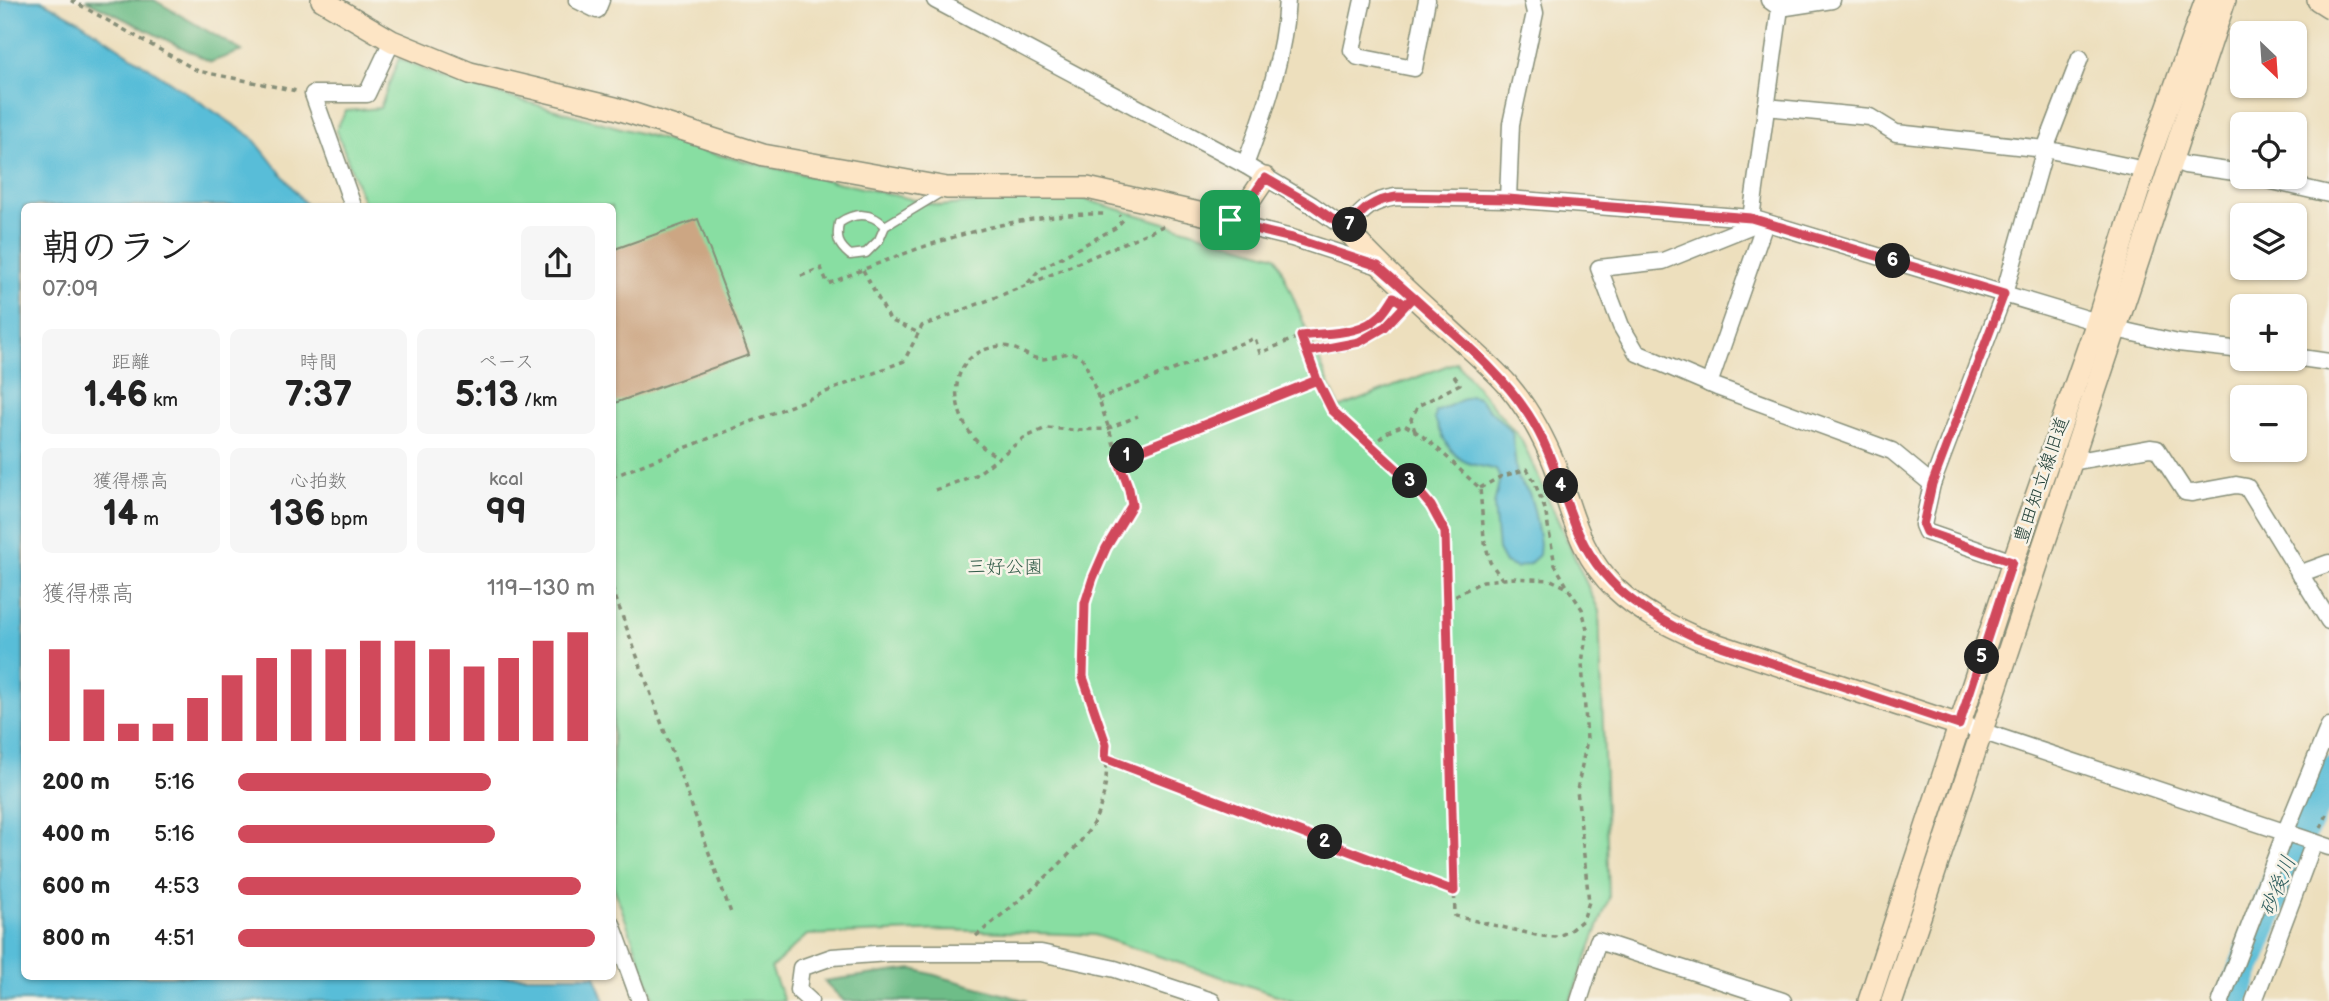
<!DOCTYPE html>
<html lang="ja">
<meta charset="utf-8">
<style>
body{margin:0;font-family:"Balsamiq Sans","Klee One",sans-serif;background:#f6f6f6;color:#222;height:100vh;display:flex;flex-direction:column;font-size:26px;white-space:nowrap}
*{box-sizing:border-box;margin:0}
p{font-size:23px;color:#767676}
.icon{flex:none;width:38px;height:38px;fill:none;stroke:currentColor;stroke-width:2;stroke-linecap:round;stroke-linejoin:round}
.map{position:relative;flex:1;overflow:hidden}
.sheet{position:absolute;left:21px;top:203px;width:595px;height:777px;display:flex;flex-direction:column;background:#fff;border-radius:10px;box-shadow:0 2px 5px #0004}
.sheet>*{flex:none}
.needle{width:46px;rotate:155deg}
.buttons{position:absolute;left:2230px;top:21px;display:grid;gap:14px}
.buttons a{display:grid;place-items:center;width:77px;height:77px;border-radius:10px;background:#fff;box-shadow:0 2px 5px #0004;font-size:35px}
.pin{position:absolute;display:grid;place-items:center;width:60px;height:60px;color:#fff;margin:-30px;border-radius:14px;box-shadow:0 4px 10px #0006}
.km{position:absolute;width:35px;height:35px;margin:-18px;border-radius:50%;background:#222;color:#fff;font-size:19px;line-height:35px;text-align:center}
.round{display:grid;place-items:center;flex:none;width:74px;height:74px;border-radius:10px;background:#f6f6f6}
.overview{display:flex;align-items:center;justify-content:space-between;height:119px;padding:0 21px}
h1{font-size:38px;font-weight:700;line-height:52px}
.stats{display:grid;grid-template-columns:repeat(3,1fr);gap:10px;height:119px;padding:7px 21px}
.stats div{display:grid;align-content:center;border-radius:10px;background:#f6f6f6;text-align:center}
.stats b{font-size:35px;font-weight:700}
.stats small{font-size:19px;font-weight:400}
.stats p{font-size:19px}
.chart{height:196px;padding:14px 21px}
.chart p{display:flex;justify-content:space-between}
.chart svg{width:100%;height:126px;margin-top:7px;stroke:#d1495b;stroke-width:6}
ul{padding:0 21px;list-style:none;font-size:23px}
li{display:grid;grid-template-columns:112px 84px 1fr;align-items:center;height:52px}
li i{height:18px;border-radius:9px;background:#d1495b}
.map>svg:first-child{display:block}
.green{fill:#88dea2;stroke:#548e6b;stroke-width:2}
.forest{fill:#6ebd88;stroke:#467d5e;stroke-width:2}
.water{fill:#59bdd8;stroke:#3c7d86;stroke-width:2}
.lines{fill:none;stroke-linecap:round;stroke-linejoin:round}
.river{stroke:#59bdd8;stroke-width:33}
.building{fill:#cca683}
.lane-casing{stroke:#868e78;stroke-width:11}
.street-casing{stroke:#868e78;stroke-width:19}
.secondary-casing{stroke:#868e78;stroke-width:24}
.path{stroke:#868e78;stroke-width:3.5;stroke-dasharray:5 5;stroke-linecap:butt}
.lane{stroke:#fff;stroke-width:8}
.street{stroke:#fff;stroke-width:16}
.secondary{stroke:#fde5c5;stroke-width:21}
.route-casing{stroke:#fff;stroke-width:14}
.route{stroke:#d1495b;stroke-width:9}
.labels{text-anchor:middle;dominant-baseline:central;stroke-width:5;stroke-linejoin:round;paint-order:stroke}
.street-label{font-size:19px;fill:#1f3d34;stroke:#f7f3e8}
.park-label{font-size:19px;fill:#345d4a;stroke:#f7f3e8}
.water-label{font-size:21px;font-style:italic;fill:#2e5d5d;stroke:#f7f3e8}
</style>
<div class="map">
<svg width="2329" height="1001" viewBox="0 0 2329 1001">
<rect width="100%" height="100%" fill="#f7f3e8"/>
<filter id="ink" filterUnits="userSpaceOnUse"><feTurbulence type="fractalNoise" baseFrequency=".0143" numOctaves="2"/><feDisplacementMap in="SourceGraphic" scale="14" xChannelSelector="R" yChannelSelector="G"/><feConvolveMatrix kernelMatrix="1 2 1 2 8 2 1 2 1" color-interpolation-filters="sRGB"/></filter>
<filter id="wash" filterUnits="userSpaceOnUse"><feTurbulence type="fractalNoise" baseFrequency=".00686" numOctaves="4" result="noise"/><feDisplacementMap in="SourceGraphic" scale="28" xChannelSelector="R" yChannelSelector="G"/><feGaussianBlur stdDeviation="1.57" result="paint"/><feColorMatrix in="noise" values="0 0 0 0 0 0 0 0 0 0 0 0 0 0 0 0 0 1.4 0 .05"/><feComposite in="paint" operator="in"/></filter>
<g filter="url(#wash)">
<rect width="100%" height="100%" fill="#eddfbd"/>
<!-- green -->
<path class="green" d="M399 58 444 79 718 155 941 206 1067 194 1276 256 1339 408 1456 362 1521 439 1599 611 1609 898 1570 1001H1295L1094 935 946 930 807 935 771 968 784 1001H655L613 885 612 206H365L336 129 346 111 380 108Z"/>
<!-- forest -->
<g class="forest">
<path d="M86 0H154L242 51 211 62Z"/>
<path d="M913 969 1027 1001H844L824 981Z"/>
</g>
<!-- water -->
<g class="water">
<path d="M0 0H41L78 20 252 137 307 206H24V976H595L605 1001H0Z"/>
<path d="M1470 396 1478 398 1512 432 1517 478 1529 493 1534 510 1540 543 1539 555 1529 564 1516 568 1505 563 1498 550 1494 505 1500 478 1496 470C1487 467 1477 466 1468 463 1451 457 1441 434 1435 419L1436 412Z"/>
</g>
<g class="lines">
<!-- river -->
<path class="river" d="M2232 1001 2287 860 2329 773"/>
</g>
<g id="blocks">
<!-- building -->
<path class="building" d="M698 219 749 355 612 404V250Z"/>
</g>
</g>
<g filter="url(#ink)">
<use href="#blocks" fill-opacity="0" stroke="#868e78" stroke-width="2"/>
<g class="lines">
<!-- lane casing -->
<g class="lane-casing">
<g id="lane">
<path d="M885 226C871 212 855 212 839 223 836 239 838 245 850 255L866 253 879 240 885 226 943 191"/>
<path d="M1307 352 1359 342 1386 326 1413 297"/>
</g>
</g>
<!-- street casing -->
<g class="street-casing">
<g id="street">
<path d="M577 0 597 10 601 0"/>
<path d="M935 0 1245 165 1312 205 1346 229C1363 210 1370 201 1396 197L1508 199 1751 218 2097 322"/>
<path d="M1363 0 1352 50 1358 57 1414 68 1427 0"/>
<path d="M1769 0 1780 8 1832 0"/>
<path d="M1766 107 1870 117 1896 133 2045 149 2145 170"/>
<path d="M2172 160 2185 165 2242 173"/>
<path d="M1245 165C1265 112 1284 57 1287 0"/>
<path d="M2255 177 2329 194"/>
<path d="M1508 199 1511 124 1535 13 1532 0"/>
<path d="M353 206 313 94H367L392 41"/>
<path d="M1751 218 1780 8 1785 0"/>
<path d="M1230 220 1242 226 1292 238 1379 266"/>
<path d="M1760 222 1663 261 1599 268 1621 326 1637 353 1717 387 1892 451 1932 484 1923 525 1926 532 2013 562"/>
<path d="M2116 329 2178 343 2242 350"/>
<path d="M2294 357 2329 362"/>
<path d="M1709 384 1765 223"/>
<path d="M2072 462 2150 448 2157 449 2185 492 2192 493 2236 485 2247 487 2329 621"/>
<path d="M1932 484 2004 294 2045 149 2080 58"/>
<path d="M2299 574 2329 563"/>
<path d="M1972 728 2329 847"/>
<path d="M612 924 640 1001"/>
<path d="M810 1001 798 990 801 968 832 957 889 953H1041L1115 969 1212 1001"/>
<path d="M1579 1001 1598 941 1783 1001"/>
<path d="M2221 1001 2285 833 2329 726"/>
<path d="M2254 1001 2314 842"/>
</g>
</g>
<!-- secondary casing -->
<g class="secondary-casing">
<g id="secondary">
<path d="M322 0 392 41 470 73 615 108 763 155 947 188H1087L1230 220 1242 212 1265 178"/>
<path d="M2318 0 2329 7"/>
<path d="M1346 229C1378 265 1413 297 1449 329 1468 347 1489 364 1507 384 1525 405 1540 431 1551 456 1572 504 1575 550 1616 589 1639 611 1668 625 1697 638L1959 725"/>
<path d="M1869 1001 2013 562 2097 322 2145 170 2206 0"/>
<path d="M1892 1001 2225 0"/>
</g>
</g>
<!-- path -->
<g class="path">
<path d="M71 0 198 71 297 91"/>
<path d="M863 270 890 320 919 333"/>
<path d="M801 276 821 268 828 284C916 247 1008 212 1105 214"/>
<path d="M1028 283 1040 269 1115 228 1123 220 1119 215"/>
<path d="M1312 365 1332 410 1410 481 1431 506 1445 532 1455 916 1540 936 1557 937 1569 931 1583 920 1589 902 1577 790 1587 740 1582 663 1587 629 1582 609 1568 588 1551 580 1514 578 1483 581 1447 600"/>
<path d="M1098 399 1255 338 1260 353 1301 336 1322 335"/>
<path d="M1415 431 1411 419 1418 406 1460 384 1452 373"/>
<path d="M1373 447C1381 435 1390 430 1404 425 1433 439 1456 468 1480 488L1484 538 1490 562 1502 579"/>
<path d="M1118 459 1317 380"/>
<path d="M612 477 904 361 922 326 1027 285 1163 226"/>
<path d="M1480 488 1500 477 1527 469 1534 481 1545 509 1555 565 1567 586"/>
<path d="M935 490 976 475 1024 438 1046 428 1073 430 1107 429 1138 416"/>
<path d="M612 588 731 913"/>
<path d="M1106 758 1453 891"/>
<path d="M2321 828 2329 810"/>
<path d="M976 936C1009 908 1083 853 1098 813 1112 776 1107 746 1094 710 1091 698 1084 686 1083 674 1079 629 1085 591 1105 551 1113 535 1124 521 1132 505 1129 489 1089 364 1082 358 1069 347 1056 359 1041 359 1022 357 1015 341 990 348 934 363 956 442 1000 457"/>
</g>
<!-- lane -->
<use href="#lane" class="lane"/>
<!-- street -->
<use href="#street" class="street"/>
<!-- secondary -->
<use href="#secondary" class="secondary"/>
</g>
</g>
<g class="lines" filter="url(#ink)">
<!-- route casing -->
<g class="route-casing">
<path id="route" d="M1230 220 1242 226 1292 238 1378 266 1413 297 1385 327 1359 342 1307 352 1317 380 1118 459 1129 489 1132 505 1106 548 1093 578 1085 603 1083 677 1106 744 1105 758 1454 891 1445 532 1431 506 1410 481 1332 410 1317 380 1301 336C1329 332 1359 336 1381 315 1386 310 1390 303 1394 297L1405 305 1413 297C1453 334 1498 368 1528 414 1549 446 1557 477 1570 512 1593 579 1635 609 1697 638L1959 725 2012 562 1926 532 1923 525 1932 484 2004 294 1751 218 1508 199 1396 197C1370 201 1363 210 1346 229L1312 205 1265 178 1242 212 1230 220"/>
</g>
<!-- route -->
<use href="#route" class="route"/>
</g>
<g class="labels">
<!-- street labels -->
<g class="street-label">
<text transform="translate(2042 480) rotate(-71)">豊田知立線旧道</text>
</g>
<!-- park labels -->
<g class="park-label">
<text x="1005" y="567">三好公園</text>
</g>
<!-- water labels -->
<g class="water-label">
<text transform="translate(2278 886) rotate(-68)">砂後川</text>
</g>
</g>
</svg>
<div class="buttons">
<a><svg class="needle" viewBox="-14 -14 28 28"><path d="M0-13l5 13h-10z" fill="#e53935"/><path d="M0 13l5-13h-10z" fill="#767676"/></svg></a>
<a><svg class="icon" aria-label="locate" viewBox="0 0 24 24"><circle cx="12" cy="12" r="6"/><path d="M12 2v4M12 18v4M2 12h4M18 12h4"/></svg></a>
<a><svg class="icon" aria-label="layers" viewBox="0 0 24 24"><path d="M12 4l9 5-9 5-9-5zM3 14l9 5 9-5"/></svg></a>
<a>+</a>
<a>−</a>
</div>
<div class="pin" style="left:1230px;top:220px;background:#1e9e55"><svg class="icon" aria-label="arrive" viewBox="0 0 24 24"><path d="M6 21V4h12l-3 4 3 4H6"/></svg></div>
<b class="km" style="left:1127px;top:456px">1</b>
<b class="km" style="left:1325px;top:842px">2</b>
<b class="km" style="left:1410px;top:481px">3</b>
<b class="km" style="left:1561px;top:486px">4</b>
<b class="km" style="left:1982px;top:657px">5</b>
<b class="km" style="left:1893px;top:261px">6</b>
<b class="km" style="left:1350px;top:225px">7</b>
<section class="sheet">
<div class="overview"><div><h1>朝のラン</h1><p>07:09</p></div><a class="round"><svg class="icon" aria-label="share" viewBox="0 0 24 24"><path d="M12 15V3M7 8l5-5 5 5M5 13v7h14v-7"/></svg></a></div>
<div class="stats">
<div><p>距離</p><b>1.46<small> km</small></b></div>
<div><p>時間</p><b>7:37</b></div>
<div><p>ペース</p><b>5:13<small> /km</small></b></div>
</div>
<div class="stats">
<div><p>獲得標高</p><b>14<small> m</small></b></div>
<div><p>心拍数</p><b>136<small> bpm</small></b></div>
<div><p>kcal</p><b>99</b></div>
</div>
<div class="chart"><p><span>獲得標高</span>119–130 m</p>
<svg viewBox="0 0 160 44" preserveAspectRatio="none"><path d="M5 44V12M15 44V26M25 44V38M35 44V38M45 44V29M55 44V21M65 44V15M75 44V12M85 44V12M95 44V9M105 44V9M115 44V12M125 44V18M135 44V15M145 44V9M155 44V6"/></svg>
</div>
<ul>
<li><b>200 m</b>5:16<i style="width:71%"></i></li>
<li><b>400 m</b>5:16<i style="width:72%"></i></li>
<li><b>600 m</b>4:53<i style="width:96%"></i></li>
<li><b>800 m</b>4:51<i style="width:100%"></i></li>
</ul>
</section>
</div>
